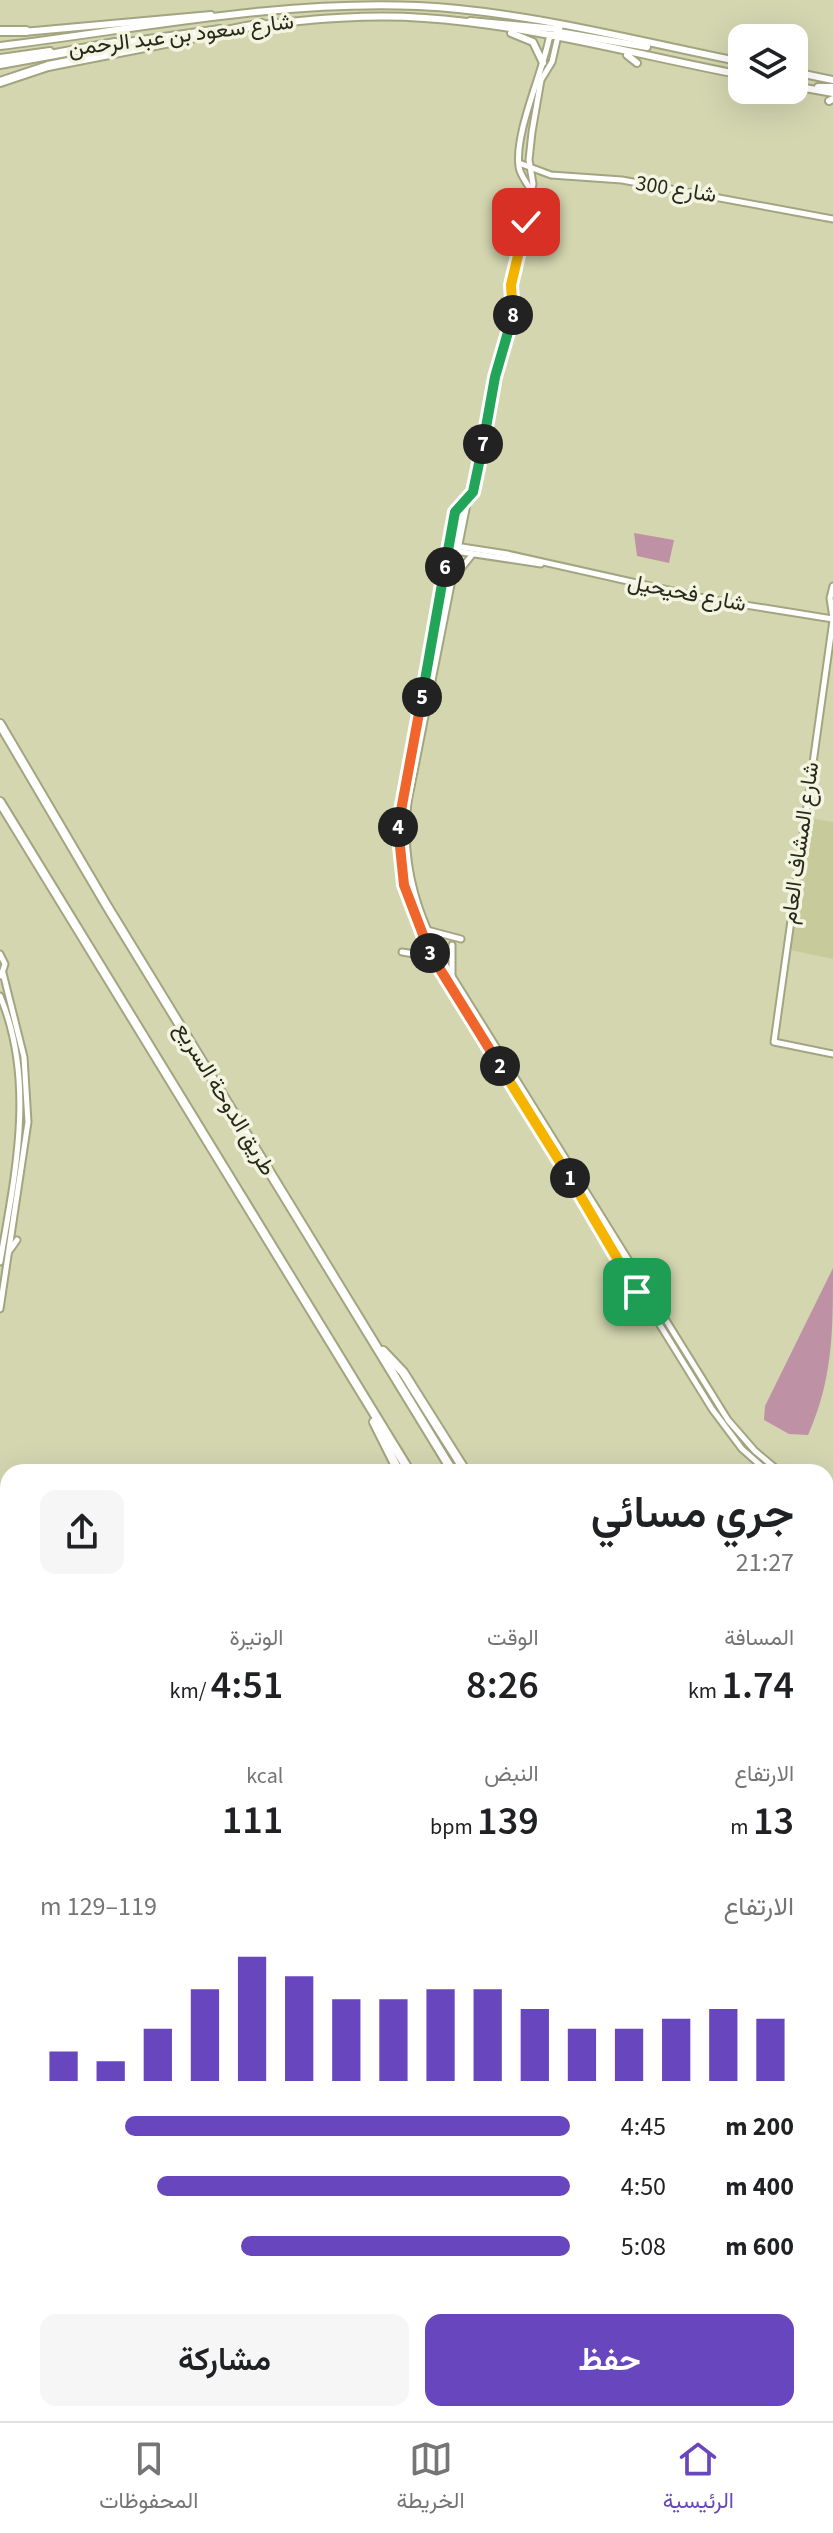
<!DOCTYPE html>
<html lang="ar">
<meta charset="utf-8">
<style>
body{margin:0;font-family:"Source Sans 3",Vazirmatn,sans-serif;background:#f6f6f6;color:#202124;direction:rtl;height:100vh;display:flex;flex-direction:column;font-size:30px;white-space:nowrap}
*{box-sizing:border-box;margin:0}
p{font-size:26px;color:#757577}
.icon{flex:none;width:44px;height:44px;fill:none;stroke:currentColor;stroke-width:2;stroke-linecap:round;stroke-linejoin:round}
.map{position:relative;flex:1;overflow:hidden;direction:ltr}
.drawer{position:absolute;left:0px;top:1464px;width:834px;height:958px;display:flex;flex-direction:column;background:#fff;border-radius:24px 24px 0 0;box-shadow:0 8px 32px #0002;direction:rtl}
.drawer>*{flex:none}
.controls{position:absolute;left:728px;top:24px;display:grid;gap:16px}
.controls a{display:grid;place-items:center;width:80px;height:80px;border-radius:16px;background:#fff;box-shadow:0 8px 32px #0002;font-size:40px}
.pin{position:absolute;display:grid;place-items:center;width:68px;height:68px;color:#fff;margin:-34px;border-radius:16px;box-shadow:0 4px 12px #0006}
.km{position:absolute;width:40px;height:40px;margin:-20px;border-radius:50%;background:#222;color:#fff;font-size:22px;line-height:40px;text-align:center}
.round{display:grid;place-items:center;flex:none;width:84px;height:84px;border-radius:16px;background:#f6f6f6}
.head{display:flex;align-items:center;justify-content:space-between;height:136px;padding:0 40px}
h1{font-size:44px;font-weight:600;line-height:60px}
.figures{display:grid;grid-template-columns:repeat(3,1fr);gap:12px;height:136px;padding:8px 40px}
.figures div{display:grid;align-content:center}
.figures b{font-size:40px;font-weight:600}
.figures small{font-size:22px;font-weight:400}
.figures p{font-size:22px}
.chart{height:224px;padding:16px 40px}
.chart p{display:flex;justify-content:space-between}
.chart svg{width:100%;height:144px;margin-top:8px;stroke:#6746be;stroke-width:6}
.cta{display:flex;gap:16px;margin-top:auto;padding:16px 40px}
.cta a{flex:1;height:92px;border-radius:16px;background:#6746be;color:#fff;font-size:32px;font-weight:600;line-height:92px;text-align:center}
.cta a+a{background:#f6f6f6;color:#202124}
ul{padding:0 40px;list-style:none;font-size:26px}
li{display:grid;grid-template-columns:128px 96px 1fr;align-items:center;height:60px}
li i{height:20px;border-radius:10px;background:#6746be}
.dock{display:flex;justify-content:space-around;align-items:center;height:112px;border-top:2px solid #e0e0e0;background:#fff;font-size:22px;color:#757577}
.dock a{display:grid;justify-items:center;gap:4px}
.dock .active{color:#6746be}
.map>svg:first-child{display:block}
.built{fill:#c7cb9c}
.green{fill:#bf91a5}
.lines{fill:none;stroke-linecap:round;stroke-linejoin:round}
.highway-tunnel{stroke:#b1b391;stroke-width:8;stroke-dasharray:8 4;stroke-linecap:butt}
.minor-casing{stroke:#a3a580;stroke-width:9}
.major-casing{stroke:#a3a580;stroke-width:10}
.highway-casing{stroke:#a3a580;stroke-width:12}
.minor{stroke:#fff;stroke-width:5}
.major{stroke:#fff;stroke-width:6}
.highway{stroke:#fff;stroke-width:8}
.split-1-casing{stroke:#fff;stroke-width:16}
.split-2-casing{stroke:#fff;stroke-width:16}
.split-3-casing{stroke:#fff;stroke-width:16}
.split-4-casing{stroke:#fff;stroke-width:16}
.split-5-casing{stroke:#fff;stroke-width:16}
.split-6-casing{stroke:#fff;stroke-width:16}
.split-7-casing{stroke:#fff;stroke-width:16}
.split-8-casing{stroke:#fff;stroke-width:16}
.split-9-casing{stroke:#fff;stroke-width:16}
.split-1{stroke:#f5b400;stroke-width:10}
.split-2{stroke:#f5b400;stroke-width:10}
.split-3{stroke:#f0652b;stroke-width:10}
.split-4{stroke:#f0652b;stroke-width:10}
.split-5{stroke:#f0652b;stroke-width:10}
.split-6{stroke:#22a559;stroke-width:10}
.split-7{stroke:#22a559;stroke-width:10}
.split-8{stroke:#22a559;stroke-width:10}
.split-9{stroke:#f5b400;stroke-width:10}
.labels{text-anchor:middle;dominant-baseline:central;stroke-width:7;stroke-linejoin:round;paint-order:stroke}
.street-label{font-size:22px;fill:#28291a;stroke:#f3f5e1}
</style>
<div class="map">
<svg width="833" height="2421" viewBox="0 0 833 2421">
<rect width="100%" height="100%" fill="#d3d6af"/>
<!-- built -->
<g class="built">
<path d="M810 818 833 822V959L790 950Z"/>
<path d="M645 2414H740L741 2421H643Z"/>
</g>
<!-- green -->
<g class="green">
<path d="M634 533 674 540 669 563 637 556Z"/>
<path d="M833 1268C833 1331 833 1378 808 1435L789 1434 764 1420 765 1406Z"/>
<path d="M8 1866V1962L0 1964V1868Z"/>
</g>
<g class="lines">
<!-- highway-tunnel -->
<path class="highway-tunnel" d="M826 2325 833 2338"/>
<!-- minor casing -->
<g class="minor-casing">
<g id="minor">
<path d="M560 27 552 62 541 80 532 132 529 160 533 184 511 285 513 314 492 388 476 485 467 504 408 802C400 867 419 922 452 976L728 1420 755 1451 780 1472"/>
<path d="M519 163 551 175 622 180 833 219"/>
<path d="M530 189C526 181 520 175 519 167 514 132 544 70 550 34"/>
<path d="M470 496 454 515 400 801 398 849 404 885 432 957 712 1409 742 1449 768 1472"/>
<path d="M449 545 507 554 708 599 833 619"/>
<path d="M448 550 541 564"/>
<path d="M456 575 472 555"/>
<path d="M833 586 830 598 833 618"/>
<path d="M833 620 774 1042 833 1054"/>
<path d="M427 930 461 939"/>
<path d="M402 952 432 957"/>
<path d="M0 954 5 964 1 976"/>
<path d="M452 975V945"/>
<path d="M0 996C36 1082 15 1174 0 1262"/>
<path d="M10 1250 17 1240"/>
<path d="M0 1309 28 1122 24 1057 3 973"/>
<path d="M826 1494 833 1496"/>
<path d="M826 1502 833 1505"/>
</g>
</g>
<!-- major casing -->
<g class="major-casing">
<g id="major">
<path d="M470 21 557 29"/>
<path d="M259 25C314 19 369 14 424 18 530 25 637 55 742 75"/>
<path d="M23 32 211 15"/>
<path d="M511 33 533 42 543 63"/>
<path d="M550 37 559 32 647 47"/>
<path d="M113 44 220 29"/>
<path d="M0 46C139 29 277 0 418 6 526 11 636 41 742 62"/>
<path d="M627 55 637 63"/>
<path d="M0 58 50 51"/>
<path d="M794 72 833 80"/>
<path d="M794 86 833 93"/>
<path d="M818 87H833"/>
<path d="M829 101 833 99"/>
<path d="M826 1828 833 1827"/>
<path d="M826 1840 833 1839"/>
<path d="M0 1967 8 1965"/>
<path d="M0 1979 8 1977"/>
</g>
</g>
<!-- highway casing -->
<g class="highway-casing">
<g id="highway">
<path d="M0 31H26"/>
<path d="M0 64 115 43"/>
<path d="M0 82 48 66 262 24"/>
<path d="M0 724 107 906 453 1472"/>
<path d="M0 802 410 1472"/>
<path d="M383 1351 403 1372 466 1472"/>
<path d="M374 1422 399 1472"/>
<path d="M826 1780 833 1784"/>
<path d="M826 1823H833"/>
<path d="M826 1866 833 1862"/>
<path d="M826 1882 833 1874"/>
<path d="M826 2059 833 2076"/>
<path d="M826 2085 833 2098"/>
<path d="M826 2107 833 2112"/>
<path d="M826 2136 833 2151"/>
<path d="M826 2164 833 2181"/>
<path d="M826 2249 833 2267"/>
<path d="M826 2304 833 2323"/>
</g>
</g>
<!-- minor -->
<use href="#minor" class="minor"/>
<!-- major -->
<use href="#major" class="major"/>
<!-- highway -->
<use href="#highway" class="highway"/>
</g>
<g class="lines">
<!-- split-1 casing -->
<g class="split-1-casing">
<path id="split-1" d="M570 1178 637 1292"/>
</g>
<!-- split-2 casing -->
<g class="split-2-casing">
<path id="split-2" d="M500 1066 570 1178"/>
</g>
<!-- split-3 casing -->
<g class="split-3-casing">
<path id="split-3" d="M430 953 500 1066"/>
</g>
<!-- split-4 casing -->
<g class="split-4-casing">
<path id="split-4" d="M398 827 404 885 430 953"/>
</g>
<!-- split-5 casing -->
<g class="split-5-casing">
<path id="split-5" d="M398 827 422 697"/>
</g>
<!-- split-6 casing -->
<g class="split-6-casing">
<path id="split-6" d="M422 697 445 567"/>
</g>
<!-- split-7 casing -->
<g class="split-7-casing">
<path id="split-7" d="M445 567 455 512 473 492 483 444"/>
</g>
<!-- split-8 casing -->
<g class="split-8-casing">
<path id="split-8" d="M483 444 495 377 513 315"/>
</g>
<!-- split-9 casing -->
<g class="split-9-casing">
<path id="split-9" d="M513 315 511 285 526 222"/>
</g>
<!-- split-1 -->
<use href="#split-1" class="split-1"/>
<!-- split-2 -->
<use href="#split-2" class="split-2"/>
<!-- split-3 -->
<use href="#split-3" class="split-3"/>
<!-- split-4 -->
<use href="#split-4" class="split-4"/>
<!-- split-5 -->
<use href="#split-5" class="split-5"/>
<!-- split-6 -->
<use href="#split-6" class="split-6"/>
<!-- split-7 -->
<use href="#split-7" class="split-7"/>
<!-- split-8 -->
<use href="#split-8" class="split-8"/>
<!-- split-9 -->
<use href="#split-9" class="split-9"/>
</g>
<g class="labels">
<!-- street labels -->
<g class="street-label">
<text transform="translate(181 35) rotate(-7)">شارع سعود بن عبد الرحمن</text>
<text transform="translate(676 189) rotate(9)">شارع 300</text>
<text transform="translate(687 593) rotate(11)">شارع فحيحيل</text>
<text transform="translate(800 843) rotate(-82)">شارع المشاف العام</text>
<text transform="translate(225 1099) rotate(59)">طريق الدوحة السريع</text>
</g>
</g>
</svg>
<div class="controls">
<a><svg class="icon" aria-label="layers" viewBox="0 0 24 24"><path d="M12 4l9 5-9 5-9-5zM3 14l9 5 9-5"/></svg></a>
</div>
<div class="pin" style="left:637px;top:1292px;background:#1e9e55"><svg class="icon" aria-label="arrive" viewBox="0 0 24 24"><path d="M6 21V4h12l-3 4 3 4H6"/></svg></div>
<div class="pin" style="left:526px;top:222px;background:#d93025"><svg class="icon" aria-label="check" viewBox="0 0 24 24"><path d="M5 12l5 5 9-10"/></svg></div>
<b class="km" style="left:570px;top:1178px">1</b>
<b class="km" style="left:500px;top:1066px">2</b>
<b class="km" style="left:430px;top:953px">3</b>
<b class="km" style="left:398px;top:827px">4</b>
<b class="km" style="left:422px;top:697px">5</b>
<b class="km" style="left:445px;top:567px">6</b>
<b class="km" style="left:483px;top:444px">7</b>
<b class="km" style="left:513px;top:315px">8</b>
<section class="drawer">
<div class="head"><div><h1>جري مسائي</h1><p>21:27</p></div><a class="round"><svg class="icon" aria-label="share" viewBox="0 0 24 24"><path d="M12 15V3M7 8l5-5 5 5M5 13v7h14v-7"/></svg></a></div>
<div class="figures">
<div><p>المسافة</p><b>1.74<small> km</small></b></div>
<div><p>الوقت</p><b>8:26</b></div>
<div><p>الوتيرة</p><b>4:51<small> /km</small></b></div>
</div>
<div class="figures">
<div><p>الارتفاع</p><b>13<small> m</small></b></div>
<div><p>النبض</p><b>139<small> bpm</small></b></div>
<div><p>kcal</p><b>111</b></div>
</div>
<div class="chart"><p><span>الارتفاع</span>119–129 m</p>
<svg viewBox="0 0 160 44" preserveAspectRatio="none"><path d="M5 44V35M15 44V38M25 44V28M35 44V16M45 44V6M55 44V12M65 44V19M75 44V19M85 44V16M95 44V16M105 44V22M115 44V28M125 44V28M135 44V25M145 44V22M155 44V25"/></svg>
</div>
<ul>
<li><b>200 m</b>4:45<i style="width:84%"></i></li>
<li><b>400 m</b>4:50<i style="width:78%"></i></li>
<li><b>600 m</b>5:08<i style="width:62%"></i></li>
</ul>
<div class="cta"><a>حفظ</a><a>مشاركة</a></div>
</section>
</div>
<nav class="dock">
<a class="active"><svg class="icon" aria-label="home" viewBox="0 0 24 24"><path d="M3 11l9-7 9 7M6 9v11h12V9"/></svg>الرئيسية</a>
<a><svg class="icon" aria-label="map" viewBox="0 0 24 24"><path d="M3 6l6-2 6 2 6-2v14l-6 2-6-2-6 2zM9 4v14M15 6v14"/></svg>الخريطة</a>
<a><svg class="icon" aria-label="saved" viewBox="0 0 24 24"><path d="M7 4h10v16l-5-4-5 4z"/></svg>المحفوظات</a>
</nav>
